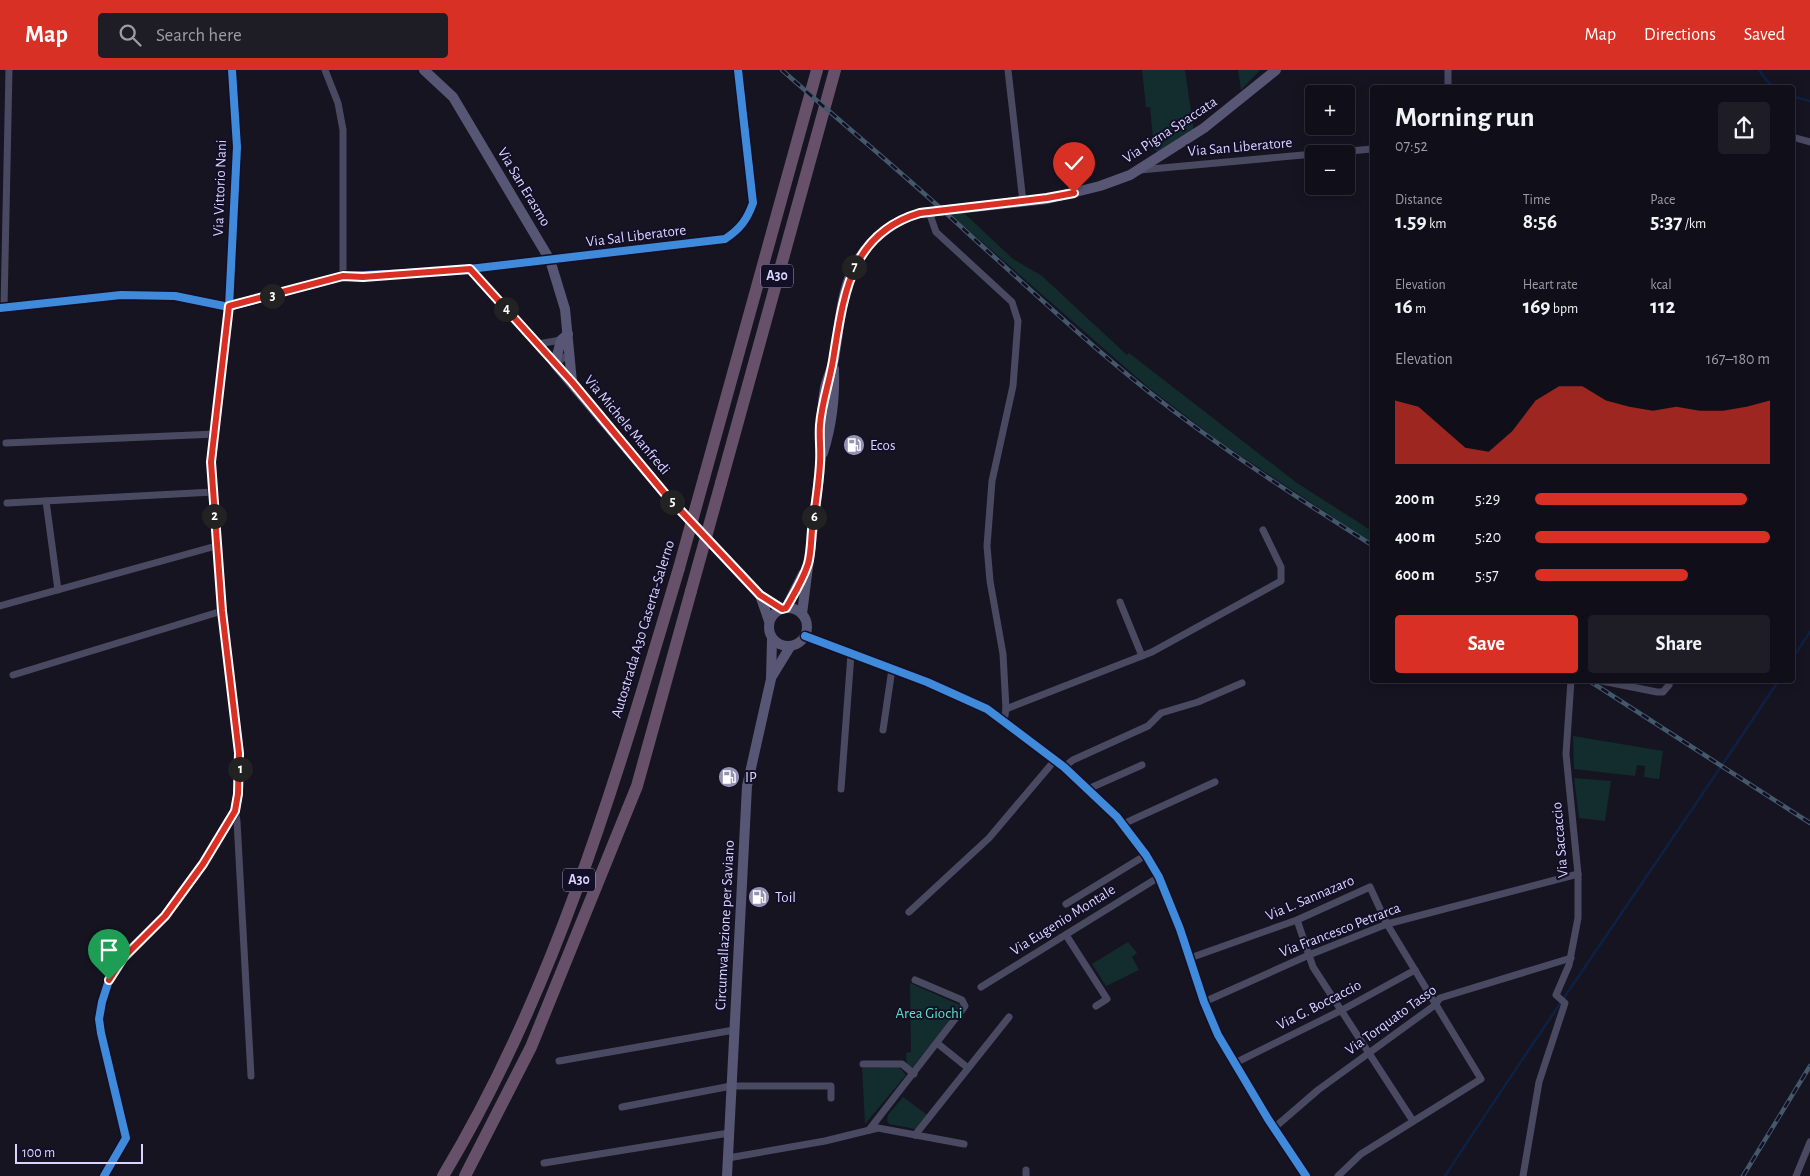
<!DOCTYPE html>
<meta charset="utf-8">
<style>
body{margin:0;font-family:"Alegreya Sans",sans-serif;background:#1e1d26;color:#f1f3f6;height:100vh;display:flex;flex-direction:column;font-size:19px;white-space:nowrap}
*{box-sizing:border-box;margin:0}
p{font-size:16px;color:#9c9ca2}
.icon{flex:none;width:28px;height:28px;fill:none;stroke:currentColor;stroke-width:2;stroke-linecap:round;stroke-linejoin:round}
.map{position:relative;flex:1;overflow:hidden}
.drawer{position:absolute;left:1370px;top:15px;width:425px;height:598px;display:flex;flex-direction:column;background:#100f19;border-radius:5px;box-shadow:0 2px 12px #0003,0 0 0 1px #302f38}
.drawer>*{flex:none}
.fabs{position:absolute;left:1305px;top:15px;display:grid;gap:10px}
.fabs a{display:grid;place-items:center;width:50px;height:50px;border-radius:5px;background:#100f19;box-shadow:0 2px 12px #0003,0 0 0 1px #302f38;font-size:25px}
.scale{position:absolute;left:15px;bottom:12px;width:128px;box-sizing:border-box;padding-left:5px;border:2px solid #d9d4ff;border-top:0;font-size:14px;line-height:18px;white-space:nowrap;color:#d9d4ff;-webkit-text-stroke:4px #130f26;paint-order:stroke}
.pin{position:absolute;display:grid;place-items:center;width:42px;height:42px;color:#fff;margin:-51px -21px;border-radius:50% 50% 50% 0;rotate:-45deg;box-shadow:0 0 5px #0007}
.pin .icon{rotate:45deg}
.km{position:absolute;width:25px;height:25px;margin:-12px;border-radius:50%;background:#222;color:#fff;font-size:14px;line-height:25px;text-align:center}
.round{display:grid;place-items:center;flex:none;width:52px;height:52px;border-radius:5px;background:#1e1d26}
.summary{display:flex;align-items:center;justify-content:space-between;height:85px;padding:0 25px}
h1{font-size:28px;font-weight:600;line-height:38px}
.stats{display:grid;grid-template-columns:repeat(3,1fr);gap:8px;height:85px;padding:5px 25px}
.stats div{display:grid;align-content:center}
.stats b{font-size:21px;font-weight:600}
.stats small{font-size:14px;font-weight:400}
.stats p{font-size:14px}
.chart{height:140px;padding:10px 25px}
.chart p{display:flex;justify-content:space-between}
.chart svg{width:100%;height:90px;margin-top:5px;fill:#d93025;opacity:.7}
.cta{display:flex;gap:10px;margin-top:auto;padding:10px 25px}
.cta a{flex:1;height:58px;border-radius:5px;background:#d93025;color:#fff;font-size:20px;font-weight:600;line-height:58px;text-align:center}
.cta a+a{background:#1e1d26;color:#f1f3f6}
ul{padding:0 25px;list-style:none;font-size:16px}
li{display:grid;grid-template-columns:80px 60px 1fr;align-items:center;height:38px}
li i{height:12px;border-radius:6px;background:#d93025}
header{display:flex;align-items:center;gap:30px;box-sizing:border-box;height:70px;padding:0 25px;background:#d93025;color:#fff}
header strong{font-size:24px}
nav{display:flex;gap:28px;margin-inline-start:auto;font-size:18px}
.search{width:350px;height:45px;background:#1e1d26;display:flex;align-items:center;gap:12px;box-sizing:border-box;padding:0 18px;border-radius:5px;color:#9c9ca2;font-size:19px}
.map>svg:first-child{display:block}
.green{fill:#132c2d}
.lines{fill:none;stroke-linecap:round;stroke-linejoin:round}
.stream{stroke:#0d2144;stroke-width:2.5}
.minor{stroke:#4a4962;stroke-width:7}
.secondary{stroke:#575674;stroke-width:10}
.motorway{stroke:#67516a;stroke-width:12}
.rail-casing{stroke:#43596b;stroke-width:4.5}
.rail{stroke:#130f26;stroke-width:2.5;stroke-dasharray:8;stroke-linecap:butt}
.motorway-bridge{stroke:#67516a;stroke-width:12}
.cycleway-casing{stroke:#130f26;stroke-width:11}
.cycleway{stroke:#408adc;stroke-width:8}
.route-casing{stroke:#fff;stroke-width:10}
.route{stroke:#d93025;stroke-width:6}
.labels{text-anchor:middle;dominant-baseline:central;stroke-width:4;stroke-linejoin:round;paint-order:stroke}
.shield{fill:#130f26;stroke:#9e99be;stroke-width:1}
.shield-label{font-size:14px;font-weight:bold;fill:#d9d4ff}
.street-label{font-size:15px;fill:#d9d4ff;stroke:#130f26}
.poi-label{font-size:15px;fill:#d9d4ff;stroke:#130f26;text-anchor:start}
.park-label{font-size:15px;fill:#5fe0c0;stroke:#130f26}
</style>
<header>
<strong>Map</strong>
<div class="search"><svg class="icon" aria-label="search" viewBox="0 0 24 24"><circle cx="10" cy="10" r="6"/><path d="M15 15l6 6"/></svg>Search here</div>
<nav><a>Map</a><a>Directions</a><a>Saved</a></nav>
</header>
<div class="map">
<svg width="1810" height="1106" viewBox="0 0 1810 1106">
<rect width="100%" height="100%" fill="#161421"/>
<!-- green -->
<g class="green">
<path d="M1142 0H1185L1194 62 1159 83 1154 79 1150 37H1146Z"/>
<path d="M1238 0H1260L1241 20Z"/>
<path d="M963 142 1013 189 1042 206 1127 285 1129 283 1297 413 1372 461V473L1220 372 1149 318 949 143Z"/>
<path d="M1573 666 1663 681 1659 709 1644 707 1645 696 1637 695 1635 706 1574 699Z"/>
<path d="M1574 708 1611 711 1605 751 1579 748Z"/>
<path d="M1128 872 1137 883 1132 887 1139 900 1106 916 1092 894Z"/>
<path d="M910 913 962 936 911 999 907 995 906 983 911 982Z"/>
<path d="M899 997 906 1005 865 1054 862 998Z"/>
<path d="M903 1027 927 1045 915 1059 889 1054 887 1050 888 1045Z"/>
</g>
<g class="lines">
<!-- stream -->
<g class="stream">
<path d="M1759 0 1767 11 1776 18"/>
<path d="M1792 26 1810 31"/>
<path d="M1792 589 1810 562"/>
<path d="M1445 1106C1554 939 1669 776 1779 610"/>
</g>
<!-- minor -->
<g class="minor">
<path d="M325 0 338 33 343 60V206"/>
<path d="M1008 0 1023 132"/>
<path d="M1448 0V18"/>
<path d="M1792 67 1810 72"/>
<path d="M1317 84 1372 79"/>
<path d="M1140 100 1314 84"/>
<path d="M929 142 936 162 1012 232 1018 251 1013 316 992 411 987 476 990 511 1003 584 1006 639 1004 651"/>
<path d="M470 199 555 294 569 284"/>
<path d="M0 238 121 225 175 226 229 237 343 206 452 201 725 169C740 159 747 150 753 133L738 0"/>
<path d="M4 238 9 0"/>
<path d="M538 274 561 270"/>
<path d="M6 373 216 364"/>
<path d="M46 431 58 520"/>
<path d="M7 433 213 422"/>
<path d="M1120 532 1142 586"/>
<path d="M0 536 216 476"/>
<path d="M805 566 927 612 987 639 1064 697 1117 747 1146 785 1159 807 1180 859 1204 932 1218 965 1268 1049 1306 1106"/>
<path d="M13 605 222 541"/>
<path d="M1597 610 1657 622H1663L1669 615"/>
<path d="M1006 639 1152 582 1281 511V497L1263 460"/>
<path d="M883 660 892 599"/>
<path d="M1064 697 1073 690 1148 656 1161 643 1198 632 1242 613"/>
<path d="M841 719 851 584"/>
<path d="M1088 719 1142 695"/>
<path d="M235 741 237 751 251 1006"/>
<path d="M1123 754 1215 712"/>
<path d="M1066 834 1146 785"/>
<path d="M909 842 989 768 1055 690"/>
<path d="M1297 850 1313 897 1413 1051"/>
<path d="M1066 865 1107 929 1096 936"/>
<path d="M1190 888 1297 850 1370 817 1387 854 1481 1009 1361 1084 1338 1106"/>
<path d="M981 917 1159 807"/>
<path d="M1204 932 1309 885 1387 854 1578 804"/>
<path d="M937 973 968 998"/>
<path d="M559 991 734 960"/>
<path d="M1235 993 1342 940 1415 900"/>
<path d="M863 994H902L914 1004"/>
<path d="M622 1037 731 1016H831V1028"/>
<path d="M1274 1058 1318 1020 1435 935 1440 928 1571 888"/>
<path d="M869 1060 965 936 962 930 915 910"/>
<path d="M915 1065 1009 947"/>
<path d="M728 1088 825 1071 878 1058 964 1074"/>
<path d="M544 1093 729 1063"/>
<path d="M104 1106 126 1068 101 963 99 949 102 932 109 910 123 888 165 846 203 794 235 741 238 724 239 683 222 541 211 392 229 237 237 77 232 0"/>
<path d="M1026 1106V1100"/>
<path d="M1523 1106 1539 1012 1565 933 1556 925 1569 895 1578 848V804L1566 684 1571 610"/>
<path d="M1796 1106 1810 1072"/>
</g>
<!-- secondary -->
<g class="secondary">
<path d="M424 0 453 27 550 190 565 239 572 312"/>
<path d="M568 264 561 270 555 294 666 425 760 525 782 539"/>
<path d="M823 383C832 355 835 327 834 299"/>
<path d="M760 525 769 551"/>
<circle cx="788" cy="557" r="19"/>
<path d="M786 538 803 504"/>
<path d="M802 544C808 495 815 446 820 397 823 371 820 344 825 318 827 308 832 299 834 289 840 256 840 219 858 190 872 167 895 150 920 143L1047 129 1100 116 1130 105 1204 58 1276 0"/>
<path d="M771 608 790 577"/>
<path d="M727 1106 747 716 771 609 772 569"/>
</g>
<!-- motorway -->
<g class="motorway">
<path d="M704 408 817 0"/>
<path d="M721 413 835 0"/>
<path d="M443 1106C556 919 617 706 679 498"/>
<path d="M465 1106 531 977 637 716 691 521"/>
</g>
<!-- rail casing -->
<g class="rail-casing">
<g id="rail">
<path d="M782 0C845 56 910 109 971 166 1030 219 1087 273 1149 322 1220 378 1296 427 1372 475"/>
<path d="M1588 610 1810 753"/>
<path d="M1743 1106 1810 996"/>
</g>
</g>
<!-- rail -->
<use href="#rail" class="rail"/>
<!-- motorway-bridge -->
<g class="motorway-bridge">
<path d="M679 498 704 408"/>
<path d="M691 521 721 413"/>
</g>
<!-- cycleway casing -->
<g class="cycleway-casing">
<g id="cycleway">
<path d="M0 238 121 225 175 226 229 237 343 206 452 201 725 169C740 159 747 150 753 133L738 0"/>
<path d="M805 566 927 612 987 639 1064 697 1117 747 1146 785 1159 807 1180 859 1204 932 1218 965 1268 1049 1306 1106"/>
<path d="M104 1106 126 1068 101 963 99 949 102 932 109 910 123 888 165 846 203 794 235 741 238 724 239 683 222 541 211 392 229 237 237 77 232 0"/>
</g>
</g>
<!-- cycleway -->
<use href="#cycleway" class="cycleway"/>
</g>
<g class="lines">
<!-- route casing -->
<g class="route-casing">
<path id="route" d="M109 910 123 888 165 846 203 794 235 741 238 724 239 683 222 541 211 392 229 236 343 206 363 207 470 199 572 312 666 425 760 525 782 539 786 538C794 524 803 510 808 494 811 484 811 471 812 460 815 438 819 415 820 393 821 380 819 367 820 355 822 330 831 308 834 284 844 223 851 163 920 143L1047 128 1074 123"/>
</g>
<!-- route -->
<use href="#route" class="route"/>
</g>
<!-- icons -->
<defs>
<g id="fuel-disc" transform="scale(1.125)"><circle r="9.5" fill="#9591b1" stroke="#130f26"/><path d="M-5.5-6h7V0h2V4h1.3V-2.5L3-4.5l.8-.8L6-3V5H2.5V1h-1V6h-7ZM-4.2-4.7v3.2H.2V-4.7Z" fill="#fff"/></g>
</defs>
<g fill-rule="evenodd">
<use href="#fuel-disc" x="854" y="375"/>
<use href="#fuel-disc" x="729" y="707"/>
<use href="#fuel-disc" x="759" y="827"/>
</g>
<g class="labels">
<!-- shield labels -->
<g class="shield">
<rect x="761" y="194.5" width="32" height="23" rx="4"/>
<rect x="563" y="798.5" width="32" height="23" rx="4"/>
</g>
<g class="shield-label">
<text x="777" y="206">A30</text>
<text x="579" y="810">A30</text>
</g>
<!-- street labels -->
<g class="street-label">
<text transform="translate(1170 60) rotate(-33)">Via Pigna Spaccata</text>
<text transform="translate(1240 77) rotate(-5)">Via San Liberatore</text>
<text transform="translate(524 117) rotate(59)">Via San Erasmo</text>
<text transform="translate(220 118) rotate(-88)">Via Vittorio Nani</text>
<text transform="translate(636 166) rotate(-7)">Via Sal Liberatore</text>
<text transform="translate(627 355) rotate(50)">Via Michele Manfredi</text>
<text transform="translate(643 559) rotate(-73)">Autostrada A30 Caserta-Salerno</text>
<text transform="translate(1560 770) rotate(-95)">Via Saccaccio</text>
<text transform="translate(1310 828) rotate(-23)">Via L. Sannazaro</text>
<text transform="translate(1063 850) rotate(-32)">Via Eugenio Montale</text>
<text transform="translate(725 855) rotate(-87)">Circumvallazione per Saviano</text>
<text transform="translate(1340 860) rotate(-21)">Via Francesco Petrarca</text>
<text transform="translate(1319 935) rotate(-27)">Via G. Boccaccio</text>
<text transform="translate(1391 950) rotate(-36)">Via Torquato Tasso</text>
</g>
<!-- poi labels -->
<g class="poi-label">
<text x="870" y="375">Ecos</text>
<text x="745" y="707">IP</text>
<text x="775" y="827">Toil</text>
</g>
<!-- park labels -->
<g class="park-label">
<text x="929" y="943">Area Giochi</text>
</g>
</g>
</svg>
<div class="fabs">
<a>+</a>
<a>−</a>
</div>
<div class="scale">100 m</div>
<div class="pin" style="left:109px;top:910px;background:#1e9e55"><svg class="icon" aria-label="arrive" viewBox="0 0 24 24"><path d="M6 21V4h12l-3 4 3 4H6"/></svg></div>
<div class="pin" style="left:1074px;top:123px;background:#d93025"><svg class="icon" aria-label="check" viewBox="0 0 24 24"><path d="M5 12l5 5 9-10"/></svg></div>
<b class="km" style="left:240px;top:699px">1</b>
<b class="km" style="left:214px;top:446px">2</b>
<b class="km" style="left:272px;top:226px">3</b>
<b class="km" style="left:506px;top:239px">4</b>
<b class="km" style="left:672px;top:432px">5</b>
<b class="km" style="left:814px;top:447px">6</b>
<b class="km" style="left:854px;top:197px">7</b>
<section class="drawer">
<div class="summary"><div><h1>Morning run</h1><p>07:52</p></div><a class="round"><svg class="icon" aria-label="share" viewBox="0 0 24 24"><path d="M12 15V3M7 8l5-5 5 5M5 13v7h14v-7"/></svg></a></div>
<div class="stats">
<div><p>Distance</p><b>1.59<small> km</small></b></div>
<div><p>Time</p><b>8:56</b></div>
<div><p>Pace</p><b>5:37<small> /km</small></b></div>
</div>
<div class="stats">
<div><p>Elevation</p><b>16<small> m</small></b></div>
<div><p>Heart rate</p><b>169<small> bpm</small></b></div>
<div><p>kcal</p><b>112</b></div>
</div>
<div class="chart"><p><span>Elevation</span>167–180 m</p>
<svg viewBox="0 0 160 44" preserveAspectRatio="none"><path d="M0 44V13L10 16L20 26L30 36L40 38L50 28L60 13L70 6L80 6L90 13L100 16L110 18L120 16L130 18L140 18L150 16L160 13V44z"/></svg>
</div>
<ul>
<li><b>200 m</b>5:29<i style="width:90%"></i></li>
<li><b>400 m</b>5:20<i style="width:100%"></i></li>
<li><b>600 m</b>5:57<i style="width:65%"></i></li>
</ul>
<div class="cta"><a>Save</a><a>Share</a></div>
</section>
</div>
